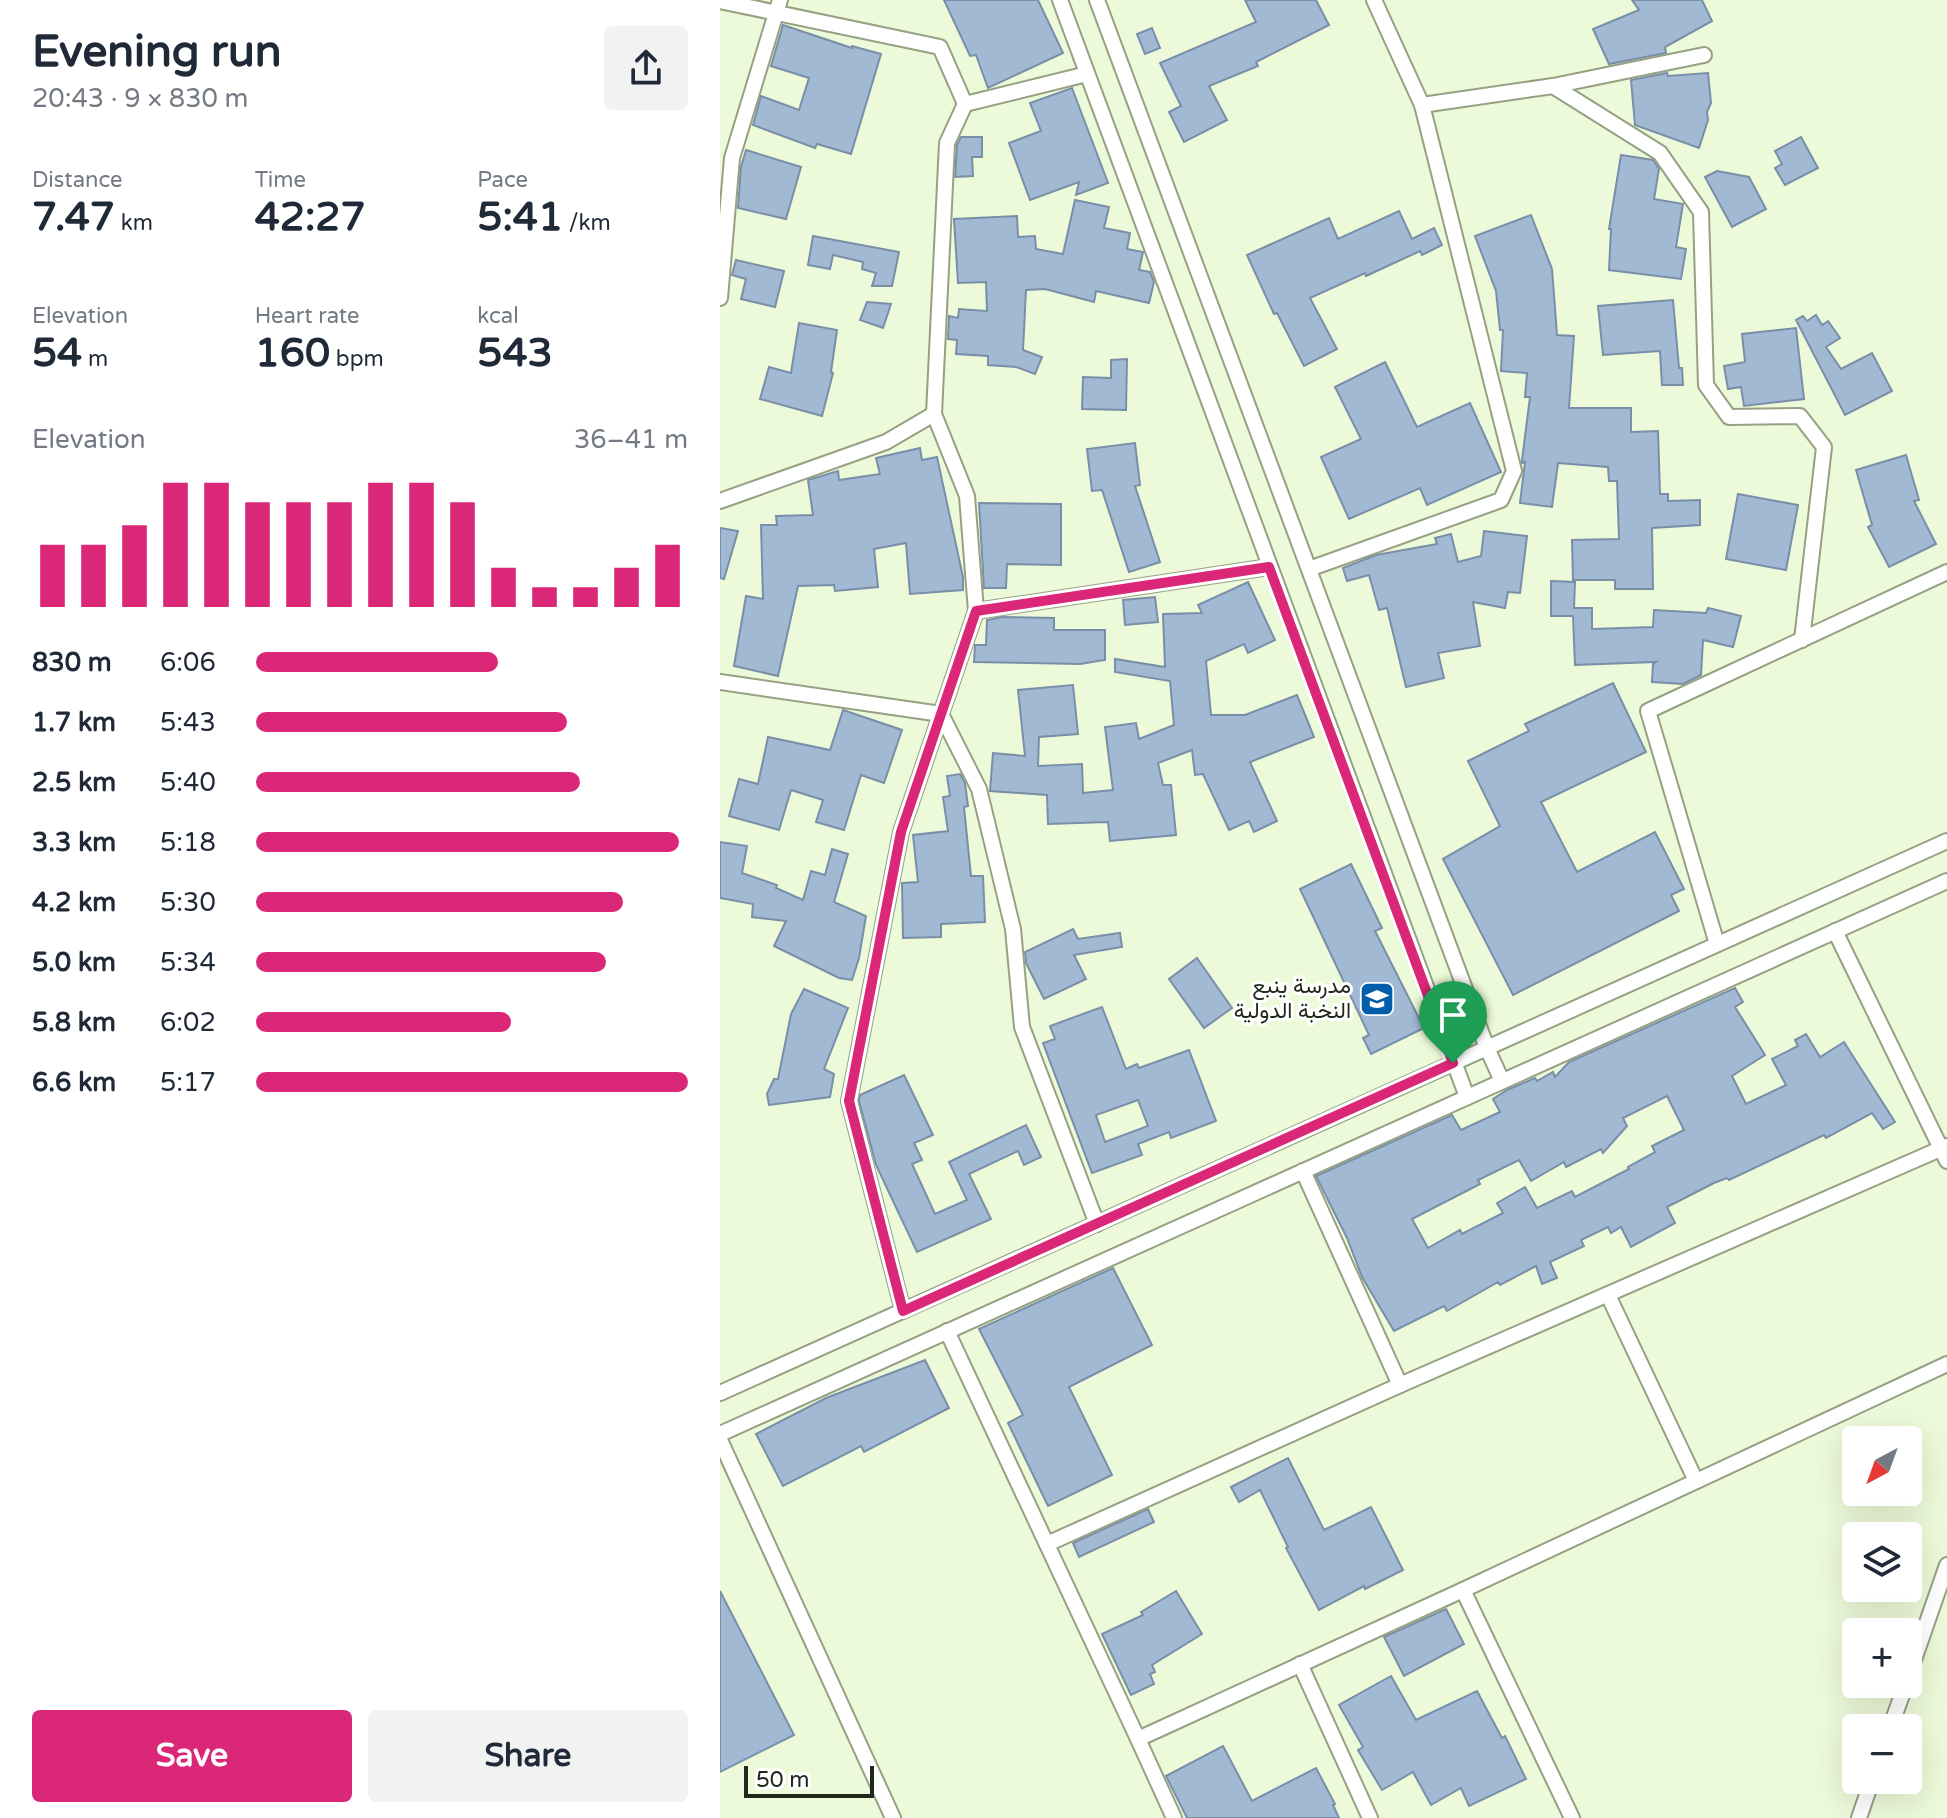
<!DOCTYPE html>
<meta charset="utf-8">
<style>
body{margin:0;font-family:"Varela Round",Vazirmatn,sans-serif;background:#f2f2f3;color:#1f2937;height:100vh;display:flex;flex-direction:column;font-size:30px;white-space:nowrap}
*{box-sizing:border-box;margin:0}
p{font-size:26px;color:#747a83}
.icon{flex:none;width:44px;height:44px;fill:none;stroke:currentColor;stroke-width:2;stroke-linecap:round;stroke-linejoin:round}
.map{position:relative;flex:1;overflow:hidden}
.side{display:flex;flex-direction:column;background:#fff;width:720px}
.side>*{flex:none}
.needle{width:52px;rotate:221deg}
.fabs{position:absolute;left:1122px;top:1426px;display:grid;gap:16px}
.fabs a{display:grid;place-items:center;width:80px;height:80px;border-radius:8px;background:#fff;box-shadow:0 8px 32px #0002;font-size:40px}
.scale{position:absolute;left:24px;bottom:20px;width:130px;box-sizing:border-box;padding-left:8px;border:4px solid #22271b;border-top:0;font-size:22px;line-height:28px;white-space:nowrap;color:#22271b;-webkit-text-stroke:6px #fff;paint-order:stroke}
.pin{position:absolute;display:grid;place-items:center;width:68px;height:68px;color:#fff;margin:-82px -34px;border-radius:50% 50% 50% 0;rotate:-45deg;box-shadow:0 0 8px #0007}
.pin .icon{rotate:45deg}
.round{display:grid;place-items:center;flex:none;width:84px;height:84px;border-radius:8px;background:#f2f2f3}
.summary{display:flex;align-items:center;justify-content:space-between;height:136px;padding:0 32px}
h1{font-size:44px;font-weight:700;line-height:60px}
.stats{display:grid;grid-template-columns:repeat(3,1fr);gap:12px;height:136px;padding:8px 32px}
.stats div{display:grid;align-content:center}
.stats b{font-size:40px;font-weight:700}
.stats small{font-size:22px;font-weight:400}
.stats p{font-size:22px}
.chart{height:224px;padding:16px 32px}
.chart p{display:flex;justify-content:space-between}
.chart svg{width:100%;height:144px;margin-top:8px;stroke:#db2777;stroke-width:6}
.action{display:flex;gap:16px;margin-top:auto;padding:16px 32px}
.action a{flex:1;height:92px;border-radius:8px;background:#db2777;color:#fff;font-size:32px;font-weight:700;line-height:92px;text-align:center}
.action a+a{background:#f2f2f3;color:#1f2937}
ul{padding:0 32px;list-style:none;font-size:26px}
li{display:grid;grid-template-columns:128px 96px 1fr;align-items:center;height:60px}
li i{height:20px;border-radius:10px;background:#db2777}
main{display:flex;flex:1;min-height:0}
.map>svg:first-child{display:block}
.building{fill:#a2b9d3;stroke:#798ea7;stroke-width:2;fill-rule:evenodd}
.lines{fill:none;stroke-linecap:round;stroke-linejoin:round}
.street-casing{stroke:#96a183;stroke-width:18}
.street{stroke:#fff;stroke-width:14}
.route-casing{stroke:#fff;stroke-width:16}
.route{stroke:#db2777;stroke-width:10}
.labels{text-anchor:middle;dominant-baseline:central;stroke-width:6;stroke-linejoin:round;paint-order:stroke}
.poi-label{font-size:22px;fill:#22271b;stroke:#fff;text-anchor:end}
</style>
<main>
<section class="side">
<div class="summary"><div><h1>Evening run</h1><p>20:43 · 9 × 830 m</p></div><a class="round"><svg class="icon" aria-label="share" viewBox="0 0 24 24"><path d="M12 15V3M7 8l5-5 5 5M5 13v7h14v-7"/></svg></a></div>
<div class="stats">
<div><p>Distance</p><b>7.47<small> km</small></b></div>
<div><p>Time</p><b>42:27</b></div>
<div><p>Pace</p><b>5:41<small> /km</small></b></div>
</div>
<div class="stats">
<div><p>Elevation</p><b>54<small> m</small></b></div>
<div><p>Heart rate</p><b>160<small> bpm</small></b></div>
<div><p>kcal</p><b>543</b></div>
</div>
<div class="chart"><p><span>Elevation</span>36–41 m</p>
<svg viewBox="0 0 160 44" preserveAspectRatio="none"><path d="M5 44V25M15 44V25M25 44V19M35 44V6M45 44V6M55 44V12M65 44V12M75 44V12M85 44V6M95 44V6M105 44V12M115 44V32M125 44V38M135 44V38M145 44V32M155 44V25"/></svg>
</div>
<ul>
<li><b>830 m</b>6:06<i style="width:56%"></i></li>
<li><b>1.7 km</b>5:43<i style="width:72%"></i></li>
<li><b>2.5 km</b>5:40<i style="width:75%"></i></li>
<li><b>3.3 km</b>5:18<i style="width:98%"></i></li>
<li><b>4.2 km</b>5:30<i style="width:85%"></i></li>
<li><b>5.0 km</b>5:34<i style="width:81%"></i></li>
<li><b>5.8 km</b>6:02<i style="width:59%"></i></li>
<li><b>6.6 km</b>5:17<i style="width:100%"></i></li>
</ul>
<div class="action"><a>Save</a><a>Share</a></div>
</section>
<div class="map">
<svg width="1227" height="1818" viewBox="0 0 1227 1818">
<rect width="100%" height="100%" fill="#edfad9"/>
<!-- building -->
<g class="building">
<path d="M224 0H318L343 53 268 88 256 55 250 56Z"/>
<path d="M525 0H596L609 25 536 62 538 66 489 86 507 120 464 142 449 112 461 106 440 63 536 22Z"/>
<path d="M912 0H982L992 21 945 47 946 53 889 64 873 29 919 10Z"/>
<path d="M63 25 132 48V46L161 54 131 154 97 144 95 148 33 125 41 96 79 110 89 78 51 66Z"/>
<path d="M432 28 440 48 425 54 417 34Z"/>
<path d="M947 73 948 76 988 73 991 103 987 112 988 120 979 148 915 125 911 80Z"/>
<path d="M352 88 388 183 356 195 359 182 310 200 289 143 321 131 310 103Z"/>
<path d="M241 137H262V157H252L253 176 235 177 237 145Z"/>
<path d="M1081 137 1098 168 1065 185 1055 168 1062 164 1055 151Z"/>
<path d="M26 150 81 167 66 219 18 208 21 167Z"/>
<path d="M901 155 933 160 939 169 934 199 963 204 956 247 966 249 961 279 889 270 891 229H889Z"/>
<path d="M997 171 1029 177 1046 209 1012 227 985 177Z"/>
<path d="M355 200 389 207 384 228 410 233 407 249 423 252 419 270 430 272 434 282 429 303 376 291 374 302 325 289 306 290 303 350 322 357 315 374 296 367 268 365V356L236 354 237 340 228 339 229 316 238 318 239 309 267 311 266 282 238 283 234 219 297 216 298 237 315 236 316 249 343 254Z"/>
<path d="M679 211 692 239 714 228 722 245 702 255 700 251 646 276 645 273 590 298 617 349 584 366 557 313 554 314 527 255 609 218 618 239Z"/>
<path d="M811 215 832 269 837 335 854 336 849 408H911V432L938 431 940 494H948V501L980 500V525L932 528 933 589H895V580H853L852 540 899 539 897 481H889L888 467 838 463 832 507 800 503 805 462 802 463V460L810 397H805L807 373 781 371 783 330H780L776 291 755 236Z"/>
<path d="M93 236 179 252 172 286H152L156 273 142 269 143 262 113 255 110 269 88 265Z"/>
<path d="M16 260 64 271 55 307 21 299 26 279 12 275Z"/>
<path d="M953 300 959 368H962L963 385H942L940 351 883 355 878 306Z"/>
<path d="M147 302 171 304 163 328 140 320Z"/>
<path d="M1096 315 1102 325 1108 321 1120 338 1106 347 1121 369 1152 353 1172 391 1125 415 1076 320 1083 316 1087 321Z"/>
<path d="M79 323 117 330 111 372 113 373 102 416 40 399 49 367 71 373Z"/>
<path d="M1076 328 1084 399 1024 406 1021 387 1008 389 1004 366 1025 362 1022 334Z"/>
<path d="M407 359 406 410 362 409 363 377 391 378V360Z"/>
<path d="M665 362 697 427 750 403 781 472 707 505 700 488 629 519 601 457 641 439 615 387Z"/>
<path d="M415 443 420 485 415 486 440 562 409 572 382 490 372 491 367 449Z"/>
<path d="M200 448 202 460 217 457 243 577V590L190 594 186 543 154 549 158 587 115 591 114 585 78 586 58 676 14 666 26 596 43 599 41 525H57L56 516 93 515 88 480 118 471 119 480 160 474 156 458Z"/>
<path d="M1186 455 1199 500 1194 501 1216 544 1169 567 1148 527 1152 525 1136 470Z"/>
<path d="M1018 494 1078 505 1066 570 1006 559Z"/>
<path d="M259 503 341 504V565L287 564 286 588H264Z"/>
<path d="M0 528 18 531 4 579 0 578Z"/>
<path d="M764 531 807 536 800 593 788 592 785 608 753 602 760 646 718 653 724 678 686 687 667 608 659 610 649 575 627 581 623 568 656 555 717 544 715 538 731 534 738 562 761 556Z"/>
<path d="M831 581 855 582 854 608H872V629L933 627 934 610 986 613 988 608 1021 616 1013 647 983 640 981 675 963 684 932 682 933 664 936 662 855 665 853 616H831Z"/>
<path d="M528 582 555 640 528 653 524 644 486 661 491 715H525L577 695 594 737 530 762 557 821 534 832 529 821 509 830 483 774 475 775 472 750 438 763 443 785H451L456 835 390 841 388 822 328 824 327 795 270 791 273 753 305 756 298 690 353 685 358 734 319 737 318 766 362 764 363 793 393 790 385 727 416 723 419 739 454 725 450 681 395 672V659L445 667 443 614 482 613 478 605Z"/>
<path d="M435 597 438 622 405 625 403 600Z"/>
<path d="M282 617 334 618V630H385V660L360 664 254 662 255 645H266L267 620Z"/>
<path d="M893 683 926 752 821 802 857 872 935 832 964 889 951 895 959 911 793 995 723 859 780 826 748 761 809 731 805 724Z"/>
<path d="M123 710 182 730 164 783 141 775 124 830 96 822 103 800 71 790 59 830 9 816 19 779 38 784 48 737 110 750Z"/>
<path d="M240 774 245 783 248 806 244 807 251 876H263L265 922 221 924V937L183 938 182 883 198 882 193 835 228 831 223 797 230 796 227 776Z"/>
<path d="M0 842 27 846 22 873 57 885 56 888 83 900 91 871 105 875 112 849 128 854 114 902 146 916 139 958 132 980 119 978 54 946 66 921 32 917 33 904 0 898Z"/>
<path d="M631 864 662 928 655 931 704 1028 651 1054 643 1038 649 1035 580 889Z"/>
<path d="M353 929 358 939 400 933 402 947 354 955 366 979 324 999 306 963 305 952Z"/>
<path d="M477 958 512 1008 484 1028 449 979Z"/>
<path d="M1015 988 1023 1002 1015 1007 1045 1055 1012 1076 1026 1104 1066 1085 1052 1059 1078 1046 1075 1040 1086 1034 1100 1057 1124 1042 1175 1122 1163 1129 1152 1113 1106 1138 1104 1135 1009 1180 1007 1178 994 1183 947 1207 955 1223 911 1247 901 1227 891 1233 888 1227 861 1240 864 1246 830 1262 837 1278 822 1284 816 1266 780 1285 778 1282 727 1311 724 1306 674 1331 642 1277 627 1238 596 1176 732 1115 741 1130 780 1112 773 1099 787 1090 815 1078 817 1081 833 1072 835 1077 849 1062ZM947 1096 964 1130 932 1146 935 1152 908 1167 909 1169 855 1197 852 1191 817 1208 805 1187 777 1203 783 1213 742 1234 740 1230 708 1248 692 1219 760 1184 758 1180 799 1160 811 1181 844 1162 846 1167 881 1149 883 1153 907 1126 903 1118Z"/>
<path d="M84 989 128 1008 104 1069 114 1074 110 1097 49 1105 47 1094 54 1079H58L71 1014Z"/>
<path d="M382 1007 406 1069 417 1064 419 1068 469 1050 496 1121 451 1138 449 1132 418 1144 422 1155 372 1173 323 1043 335 1039 330 1026ZM418 1100 428 1126 385 1142 376 1115Z"/>
<path d="M184 1075 213 1135 194 1143 202 1160 192 1164 215 1214 247 1200 229 1162 306 1125 321 1157 304 1165 298 1151 249 1174 271 1219 197 1252 156 1165 139 1101 140 1095Z"/>
<path d="M393 1268 432 1345 349 1387 392 1475 328 1506 288 1423 303 1415 259 1329Z"/>
<path d="M205 1360 229 1408 144 1452 141 1446 63 1486 36 1434 106 1398Z"/>
<path d="M568 1458 604 1530 651 1507 683 1570 645 1589 644 1586 599 1610 566 1548 568 1547 540 1490 519 1502 511 1487Z"/>
<path d="M428 1509 434 1522 359 1557 353 1543Z"/>
<path d="M0 1591 74 1735 0 1772Z"/>
<path d="M456 1591 482 1634 432 1665 435 1672 430 1674 434 1684 411 1695 382 1634 423 1615 421 1612Z"/>
<path d="M726 1609 744 1644 684 1676 664 1637Z"/>
<path d="M671 1676 696 1720 757 1691 782 1738 785 1736 806 1779 749 1806 741 1788 711 1805 693 1772 662 1790 638 1750 643 1747 619 1705Z"/>
<path d="M503 1746 532 1801 596 1768 615 1804 613 1805 619 1818H467L446 1776Z"/>
</g>
<g class="lines">
<!-- street casing -->
<g class="street-casing">
<g id="street">
<path d="M340 0 747 1097"/>
<path d="M377 0 767 1048 782 1081"/>
<path d="M654 0 702 105 833 86 940 153 981 212 986 385 1009 417 1080 416 1104 447 1082 640"/>
<path d="M0 1 220 47 245 104 367 74"/>
<path d="M833 86 984 55"/>
<path d="M0 298 12 158 60 0"/>
<path d="M0 501 166 442 214 414 227 143 245 104"/>
<path d="M589 569 781 500 794 471 702 105"/>
<path d="M256 611 549 567"/>
<path d="M0 682 221 714 259 789 293 929 302 1027 377 1224"/>
<path d="M1115 931 1227 1161"/>
<path d="M997 944 928 711 1227 572"/>
<path d="M583 1171 680 1385"/>
<path d="M888 1295 976 1481"/>
<path d="M183 1311 129 1101 181 832 256 611 247 496 214 414"/>
<path d="M227 1331 418 1739 743 1590 852 1818"/>
<path d="M0 1393 1227 841"/>
<path d="M0 1434 1227 881"/>
<path d="M0 1440 173 1818"/>
<path d="M327 1544 680 1385 1227 1146"/>
<path d="M743 1590 1227 1364"/>
<path d="M580 1664 650 1818"/>
<path d="M1188 1677 1227 1565"/>
<path d="M1170 1728 1186 1684"/>
<path d="M418 1739 454 1818"/>
<path d="M1139 1818 1152 1780"/>
</g>
</g>
<!-- street -->
<use href="#street" class="street"/>
</g>
<g class="lines">
<!-- route casing -->
<g class="route-casing">
<path id="route" d="M549 567 733 1063 183 1311 129 1101 181 832 256 611Z"/>
</g>
<!-- route -->
<use href="#route" class="route"/>
</g>
<!-- icons -->
<defs>
<g id="school-square" transform="scale(1.8)"><rect x="-9" y="-9" width="18" height="18" rx="4" fill="#005eab" stroke="#fff"/><path d="M0-5L7-2L0 1L-7-2ZM-4 1L0 2.5L4 1V4Q0 6-4 4Z" fill="#fff"/></g>
</defs>
<g fill-rule="evenodd">
<use href="#school-square" x="657" y="999"/>
</g>
<g class="labels">
<!-- poi labels -->
<g class="poi-label">
<text x="631" y="986">مدرسة ينبع<tspan x="631" dy="25">النخبة الدولية</tspan></text>
</g>
</g>
</svg>
<div class="fabs">
<a><svg class="needle" viewBox="-14 -14 28 28"><path d="M0-13l5 13h-10z" fill="#e53935"/><path d="M0 13l5-13h-10z" fill="#747a83"/></svg></a>
<a><svg class="icon" aria-label="layers" viewBox="0 0 24 24"><path d="M12 4l9 5-9 5-9-5zM3 14l9 5 9-5"/></svg></a>
<a>+</a>
<a>−</a>
</div>
<div class="scale">50 m</div>
<div class="pin" style="left:733px;top:1063px;background:#1e9e55"><svg class="icon" aria-label="arrive" viewBox="0 0 24 24"><path d="M6 21V4h12l-3 4 3 4H6"/></svg></div>
</div>
</main>
